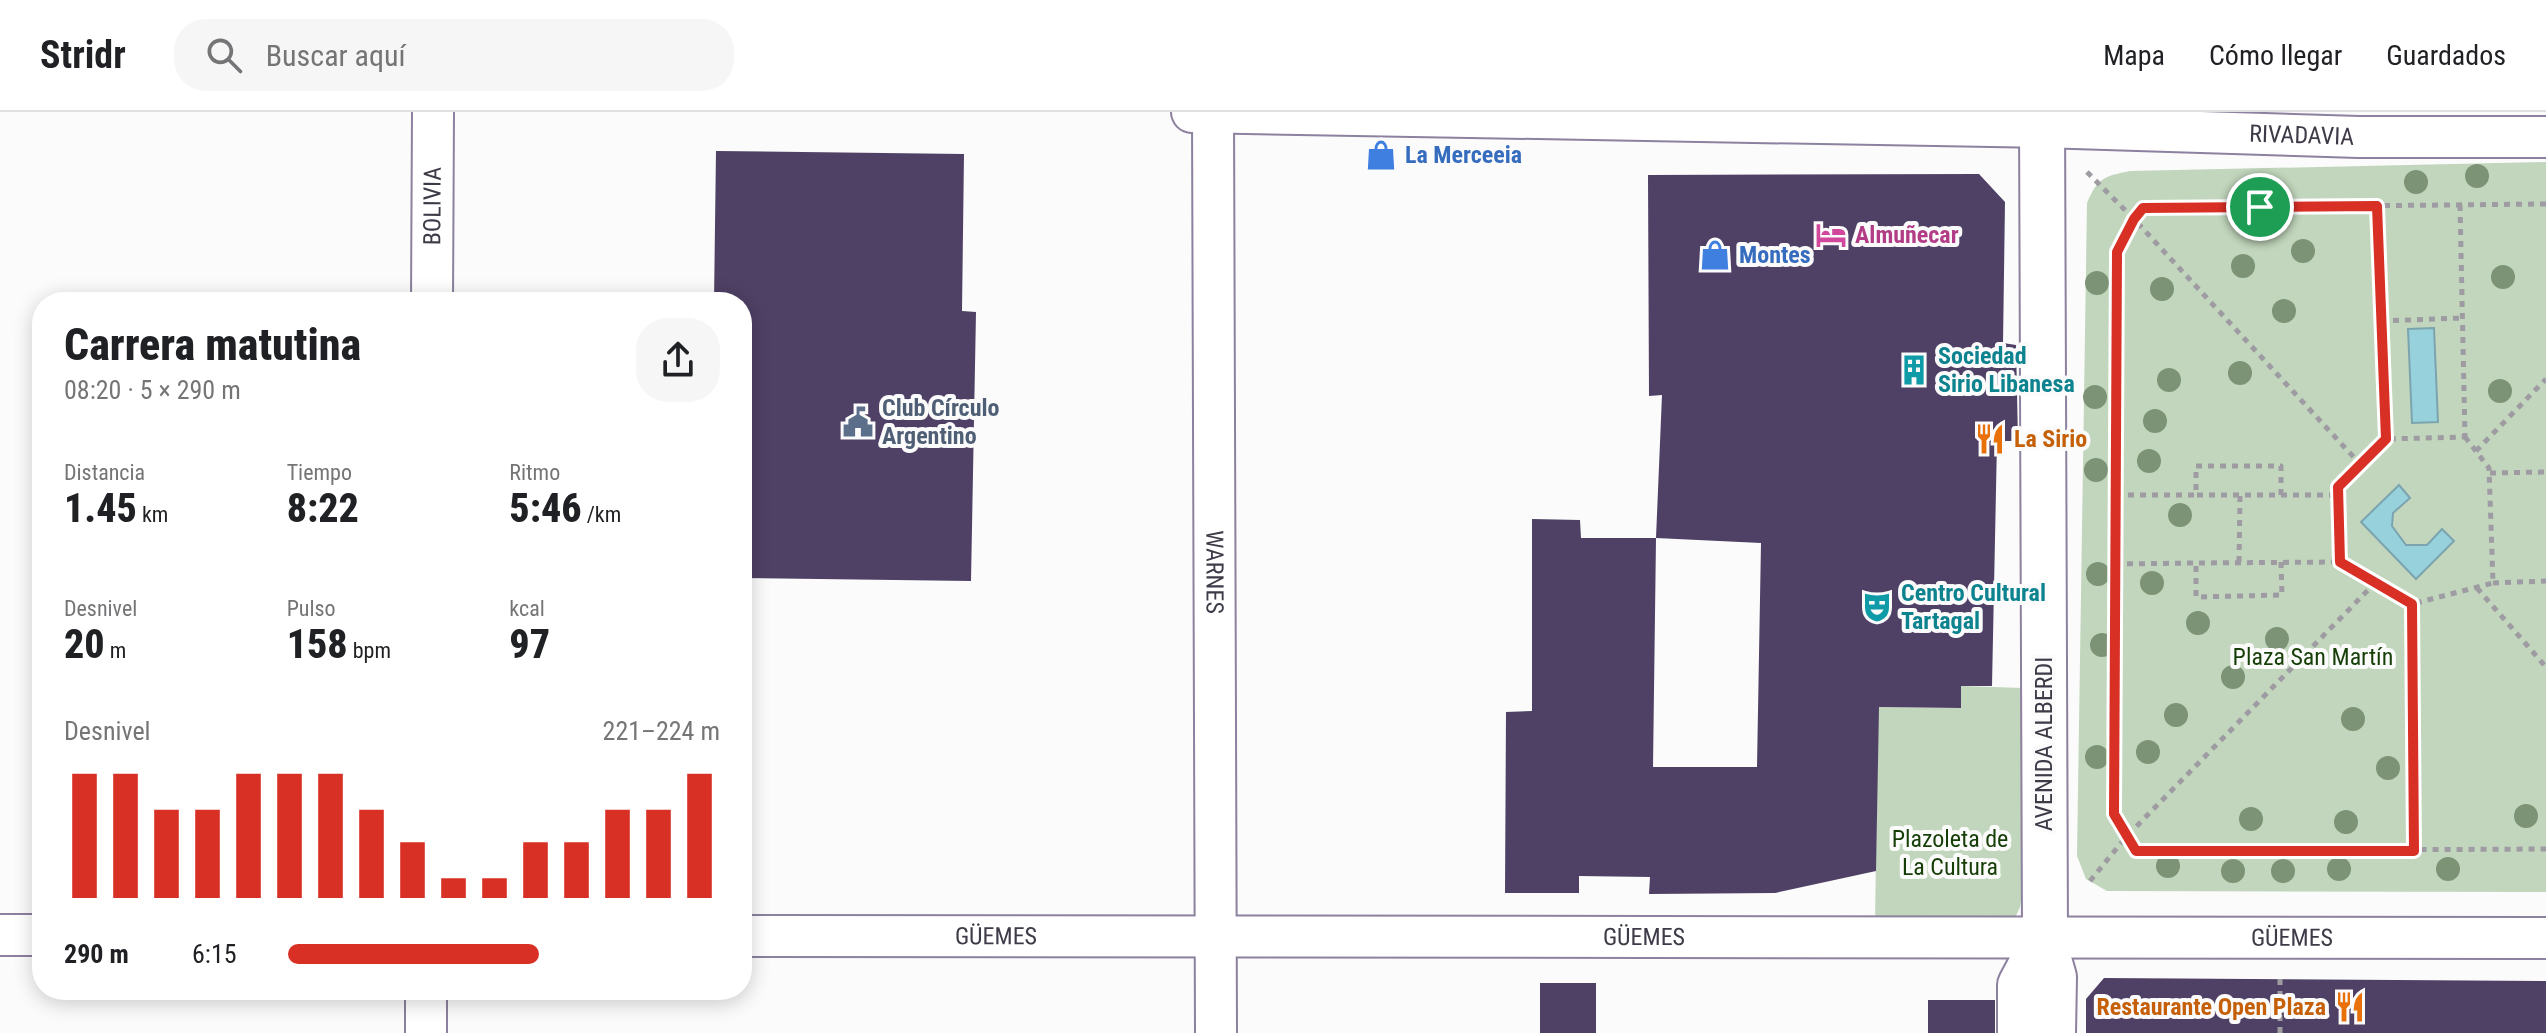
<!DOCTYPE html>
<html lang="es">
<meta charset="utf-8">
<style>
body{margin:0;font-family:"Roboto Condensed",sans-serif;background:#f6f6f6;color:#202124;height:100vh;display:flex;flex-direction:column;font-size:30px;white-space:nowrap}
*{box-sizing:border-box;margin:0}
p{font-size:26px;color:#757577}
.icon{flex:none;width:44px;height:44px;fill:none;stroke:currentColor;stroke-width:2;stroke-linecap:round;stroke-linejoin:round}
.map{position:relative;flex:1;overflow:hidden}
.sheet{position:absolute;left:32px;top:180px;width:720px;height:708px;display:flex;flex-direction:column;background:#fff;border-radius:32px;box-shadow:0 4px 20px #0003}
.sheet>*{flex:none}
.pin{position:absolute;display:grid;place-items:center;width:68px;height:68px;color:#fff;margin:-34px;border:4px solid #fff;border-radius:50%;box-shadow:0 2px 8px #0007}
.round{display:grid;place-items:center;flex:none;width:84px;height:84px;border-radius:32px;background:#f6f6f6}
.summary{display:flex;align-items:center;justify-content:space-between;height:136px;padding:0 32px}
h1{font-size:44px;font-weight:800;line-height:60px}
.metrics{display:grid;grid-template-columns:repeat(3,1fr);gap:12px;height:136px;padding:8px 32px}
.metrics div{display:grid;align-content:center}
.metrics b{font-size:40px;font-weight:800}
.metrics small{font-size:22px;font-weight:400}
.metrics p{font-size:22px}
.chart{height:224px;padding:16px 32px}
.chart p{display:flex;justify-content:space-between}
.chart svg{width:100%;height:144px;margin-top:8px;stroke:#d93025;stroke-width:6}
ul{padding:0 32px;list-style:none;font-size:26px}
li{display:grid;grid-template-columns:128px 96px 1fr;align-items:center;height:60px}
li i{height:20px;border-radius:10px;background:#d93025}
header{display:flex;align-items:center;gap:48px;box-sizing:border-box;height:112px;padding:0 40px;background:#fff;border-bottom:2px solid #e0e0e0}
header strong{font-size:38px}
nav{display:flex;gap:44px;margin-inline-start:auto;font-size:28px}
.search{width:560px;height:72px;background:#f6f6f6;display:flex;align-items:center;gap:20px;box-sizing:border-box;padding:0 28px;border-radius:32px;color:#757577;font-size:30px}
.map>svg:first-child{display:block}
.green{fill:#c1d6bc}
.water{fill:#96d1dc;stroke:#7ca4af;stroke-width:2}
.building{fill:#4f4065;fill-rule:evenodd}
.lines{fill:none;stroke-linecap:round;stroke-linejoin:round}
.street-casing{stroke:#8c819e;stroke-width:44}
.secondary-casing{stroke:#8c819e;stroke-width:48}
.path{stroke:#9e9ca2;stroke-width:5;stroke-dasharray:6 6;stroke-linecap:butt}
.street{stroke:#fff;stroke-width:40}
.secondary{stroke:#fff;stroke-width:44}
.tree{fill:#7d9375}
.route-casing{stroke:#fff;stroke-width:16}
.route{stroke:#d93025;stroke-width:10}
.labels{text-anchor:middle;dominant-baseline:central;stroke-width:8;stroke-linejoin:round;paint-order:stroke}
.street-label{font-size:24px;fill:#3f3a47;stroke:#fbfbfb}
.shop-label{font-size:24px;font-weight:bold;fill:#366cbe;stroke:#fbfbfb;text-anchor:start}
.hotel-label{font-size:24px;font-weight:bold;fill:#b23c85;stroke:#fbfbfb;text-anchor:start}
.culture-label{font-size:24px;font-weight:bold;fill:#0d838f;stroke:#fbfbfb;text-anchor:start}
.service-label{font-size:24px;font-weight:bold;fill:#4e5e75;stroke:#fbfbfb;text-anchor:start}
.food-label{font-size:24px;font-weight:bold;fill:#c56008;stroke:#fbfbfb;text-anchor:start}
.park-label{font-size:24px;fill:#163e07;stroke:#fbfbfb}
</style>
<header>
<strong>Stridr</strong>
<div class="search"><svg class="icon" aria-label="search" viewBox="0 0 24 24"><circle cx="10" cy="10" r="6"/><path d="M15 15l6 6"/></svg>Buscar aquí</div>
<nav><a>Mapa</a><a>Cómo llegar</a><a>Guardados</a></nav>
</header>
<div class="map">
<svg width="2546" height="921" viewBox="0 0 2546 921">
<rect width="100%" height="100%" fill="#fbfbfb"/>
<!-- green -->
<g class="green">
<path d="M2546 50V780L2107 779 2086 767 2077 744 2087 91C2097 66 2105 64 2130 59Z"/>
<path d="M1961 574 2023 576 2024 768 2020 795 2015 806 1875 814 1878 595 1960 596Z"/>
</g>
<!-- water -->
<g class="water">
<path d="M2434 216 2438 310 2412 311 2408 217Z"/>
<path d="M2399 373 2410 386 2393 401 2392 414 2406 433H2427L2442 417 2454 429 2416 467 2361 410Z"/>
</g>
<!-- building -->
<g class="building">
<path d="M716 39 964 42 962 199 976 200 971 469 742 466V190H714Z"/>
<path d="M1979 62 2005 90 2003 231 2016 233 2018 329H1997L1992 574H1961V596L1879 595 1876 759 1775 781 1649 782 1650 765 1579 764V781H1505L1506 600 1532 599V407L1580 408 1581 426H1656L1662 283 1649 284 1648 63ZM1656 426 1761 431 1757 655H1653Z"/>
<path d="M2104 866 2546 869V921H2086V887Z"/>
<rect x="1540" y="871" width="56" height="50"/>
<rect x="1928" y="888" width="67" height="33"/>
</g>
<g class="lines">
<!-- street casing -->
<g class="street-casing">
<g id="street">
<path id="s1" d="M1192 0 2042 15 2359 25H2546"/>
<path id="s2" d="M1213 0 1216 921"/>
<path id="s3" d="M432 190 433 0"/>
<path d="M0 823H42"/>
<path id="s4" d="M742 824 2546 826"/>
<path d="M2045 826 2056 865 2055 921"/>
<path d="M426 921V878"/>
</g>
</g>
<!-- secondary casing -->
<g class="secondary-casing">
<path id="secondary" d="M2020 921V873L2045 826 2042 0"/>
</g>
<!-- path -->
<g class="path">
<path d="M2087 60 2134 107 2360 352"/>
<path d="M2546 92 2143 96 2134 107 2117 140 2114 702 2136 739 2546 737"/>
<path d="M2460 93 2465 325"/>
<path d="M2377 94 2386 327"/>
<path d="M2381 209 2463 206"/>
<path d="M2465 325 2489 356 2493 471 2412 492 2340 450 2338 375 2386 327Z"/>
<path d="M2476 339 2546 267"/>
<path d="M2490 361 2546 360"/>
<path d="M2116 383H2196"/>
<path d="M2281 383V354H2196V383H2338"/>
<path d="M2239 450 2240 383"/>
<path d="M2281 450 2282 483 2196 485V451L2340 450"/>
<path d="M2115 452 2196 451"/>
<path d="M2493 471 2546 469"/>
<path d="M2477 476 2546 555"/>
<path d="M2412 492 2414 739"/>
<path d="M2090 769 2126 725 2374 472"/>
<path d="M2280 867V921"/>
</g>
<!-- street -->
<use href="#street" class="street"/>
<!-- secondary -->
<use href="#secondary" class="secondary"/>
</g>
<!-- trees -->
<g class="tree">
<circle cx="2477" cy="64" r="12"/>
<circle cx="2416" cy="70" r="12"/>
<circle cx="2303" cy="139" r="12"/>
<circle cx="2243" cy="154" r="12"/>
<circle cx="2503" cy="165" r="12"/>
<circle cx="2097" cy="171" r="12"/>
<circle cx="2162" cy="177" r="12"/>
<circle cx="2284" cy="199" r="12"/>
<circle cx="2240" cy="261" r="12"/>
<circle cx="2169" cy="268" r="12"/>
<circle cx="2500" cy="279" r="12"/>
<circle cx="2095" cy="285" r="12"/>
<circle cx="2155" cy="309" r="12"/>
<circle cx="2149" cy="349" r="12"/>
<circle cx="2096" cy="358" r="12"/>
<circle cx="2180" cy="403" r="12"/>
<circle cx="2098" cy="462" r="12"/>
<circle cx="2152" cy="471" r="12"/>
<circle cx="2198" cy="511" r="12"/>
<circle cx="2277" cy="527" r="12"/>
<circle cx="2102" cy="533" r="12"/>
<circle cx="2233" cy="565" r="12"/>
<circle cx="2176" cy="603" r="12"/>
<circle cx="2353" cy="607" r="12"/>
<circle cx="2148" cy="640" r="12"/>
<circle cx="2097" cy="645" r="12"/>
<circle cx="2388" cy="656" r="12"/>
<circle cx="2526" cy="704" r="12"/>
<circle cx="2251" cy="707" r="12"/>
<circle cx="2346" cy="710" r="12"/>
<circle cx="2168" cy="754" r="12"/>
<circle cx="2339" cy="757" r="12"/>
<circle cx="2448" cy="757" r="12"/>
<circle cx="2233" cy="759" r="12"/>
<circle cx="2283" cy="759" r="12"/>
</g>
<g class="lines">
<!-- route casing -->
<g class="route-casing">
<path id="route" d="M2377 94 2386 327 2338 375 2340 450 2412 492 2414 739H2136L2114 702 2117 140 2134 107 2143 96Z"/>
</g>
<!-- route -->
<use href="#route" class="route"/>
</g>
<!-- icons -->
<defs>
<g id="shop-bare" transform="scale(2.4)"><path d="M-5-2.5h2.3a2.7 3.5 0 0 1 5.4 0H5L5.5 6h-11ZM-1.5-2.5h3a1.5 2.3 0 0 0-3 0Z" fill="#3f7fe0" stroke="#fbfbfb" stroke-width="2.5" paint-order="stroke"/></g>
<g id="hotel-bare" transform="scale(2.4)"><path d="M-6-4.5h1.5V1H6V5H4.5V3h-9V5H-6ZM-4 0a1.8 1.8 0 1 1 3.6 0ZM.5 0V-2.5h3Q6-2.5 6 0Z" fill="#d1479c" stroke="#fbfbfb" stroke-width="2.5" paint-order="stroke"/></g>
<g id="building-bare" transform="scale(2.4)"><path d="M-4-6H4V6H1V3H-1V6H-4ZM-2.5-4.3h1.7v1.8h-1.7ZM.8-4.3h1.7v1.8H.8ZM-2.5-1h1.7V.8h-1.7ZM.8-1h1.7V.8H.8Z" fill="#0f9aa8" stroke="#fbfbfb" stroke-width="2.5" paint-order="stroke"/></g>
<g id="civic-bare" transform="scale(2.4)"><path d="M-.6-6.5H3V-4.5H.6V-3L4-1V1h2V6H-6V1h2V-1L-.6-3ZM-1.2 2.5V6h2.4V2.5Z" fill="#5c6f8a" stroke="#fbfbfb" stroke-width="2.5" paint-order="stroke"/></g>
<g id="restaurant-bare" transform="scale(2.4)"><path d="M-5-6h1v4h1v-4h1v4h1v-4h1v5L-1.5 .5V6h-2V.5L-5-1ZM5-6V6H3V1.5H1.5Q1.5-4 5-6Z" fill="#e8710a" stroke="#fbfbfb" stroke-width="2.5" paint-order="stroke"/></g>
<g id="theatre-bare" transform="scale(2.4)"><path d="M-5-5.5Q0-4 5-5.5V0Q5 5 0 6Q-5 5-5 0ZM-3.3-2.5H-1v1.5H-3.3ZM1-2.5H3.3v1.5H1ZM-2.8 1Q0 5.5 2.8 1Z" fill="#0f9aa8" stroke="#fbfbfb" stroke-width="2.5" paint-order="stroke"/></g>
</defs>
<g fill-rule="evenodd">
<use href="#shop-bare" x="1381" y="43"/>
<use href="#hotel-bare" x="1831" y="123"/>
<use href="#shop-bare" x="1715" y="143"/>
<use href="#building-bare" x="1914" y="258"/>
<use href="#civic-bare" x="858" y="310"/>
<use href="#restaurant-bare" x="1990" y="327"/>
<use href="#theatre-bare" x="1877" y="495"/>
<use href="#restaurant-bare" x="2350" y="895"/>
</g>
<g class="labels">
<!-- street labels -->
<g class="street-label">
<text stroke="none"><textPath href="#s1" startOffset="1110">RIVADAVIA</textPath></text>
<text stroke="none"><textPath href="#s3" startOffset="96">BOLIVIA</textPath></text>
<text stroke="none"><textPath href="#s2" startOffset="460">WARNES</textPath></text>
<text transform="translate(2044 632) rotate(-90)">AVENIDA ALBERDI</text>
<text stroke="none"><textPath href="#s4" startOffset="254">GÜEMES</textPath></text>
<text stroke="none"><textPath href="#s4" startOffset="902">GÜEMES</textPath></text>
<text stroke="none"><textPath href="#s4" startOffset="1550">GÜEMES</textPath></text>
</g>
<!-- shop labels -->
<g class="shop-label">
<text x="1405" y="43">La Merceeia</text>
<text x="1739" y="143">Montes</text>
</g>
<!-- hotel labels -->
<g class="hotel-label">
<text x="1855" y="123">Almuñecar</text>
</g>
<!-- culture labels -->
<g class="culture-label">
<text x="1938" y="244">Sociedad<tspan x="1938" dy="28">Sirio Libanesa</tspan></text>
<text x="1901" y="481">Centro Cultural<tspan x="1901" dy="28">Tartagal</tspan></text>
</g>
<!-- service labels -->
<g class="service-label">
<text x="882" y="296">Club Círculo<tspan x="882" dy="28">Argentino</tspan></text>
</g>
<!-- food labels -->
<g class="food-label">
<text x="2014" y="327">La Sirio</text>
<text x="2326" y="895" text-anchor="end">Restaurante Open Plaza</text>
</g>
<!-- park labels -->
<g class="park-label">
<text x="2313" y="545">Plaza San Martín</text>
<text x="1950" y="727">Plazoleta de<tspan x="1950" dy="28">La Cultura</tspan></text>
</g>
</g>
</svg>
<div class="pin" style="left:2260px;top:95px;background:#1e9e55"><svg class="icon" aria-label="arrive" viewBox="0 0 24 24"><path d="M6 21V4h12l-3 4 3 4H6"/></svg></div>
<section class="sheet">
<div class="summary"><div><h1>Carrera matutina</h1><p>08:20 · 5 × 290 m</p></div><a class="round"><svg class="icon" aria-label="share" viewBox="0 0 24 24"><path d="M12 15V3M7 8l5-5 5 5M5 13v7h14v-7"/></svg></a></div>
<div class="metrics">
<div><p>Distancia</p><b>1.45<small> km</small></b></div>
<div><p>Tiempo</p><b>8:22</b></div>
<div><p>Ritmo</p><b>5:46<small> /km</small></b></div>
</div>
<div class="metrics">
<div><p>Desnivel</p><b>20<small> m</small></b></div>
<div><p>Pulso</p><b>158<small> bpm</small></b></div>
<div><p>kcal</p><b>97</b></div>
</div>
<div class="chart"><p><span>Desnivel</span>221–224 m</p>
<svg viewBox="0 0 160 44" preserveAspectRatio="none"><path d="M5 44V6M15 44V6M25 44V17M35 44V17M45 44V6M55 44V6M65 44V6M75 44V17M85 44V27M95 44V38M105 44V38M115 44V27M125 44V27M135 44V17M145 44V17M155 44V6"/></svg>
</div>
<ul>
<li><b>290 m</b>6:15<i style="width:58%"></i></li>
</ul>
</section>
</div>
